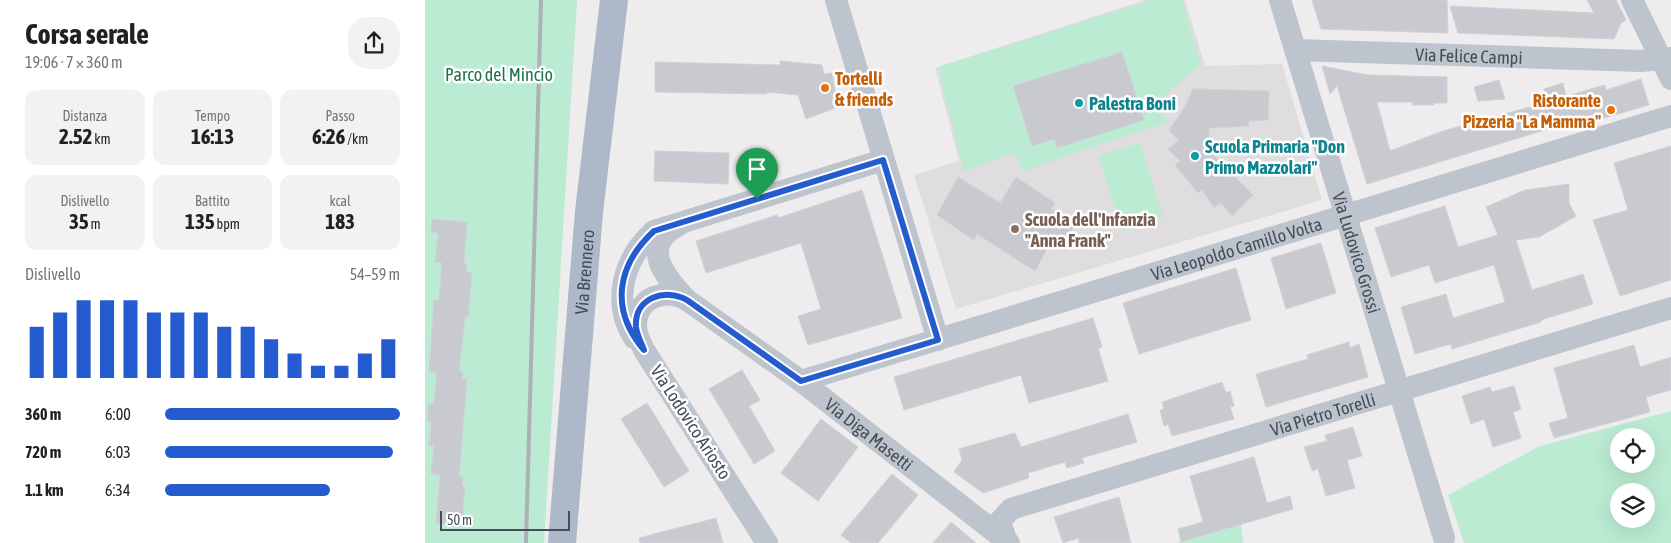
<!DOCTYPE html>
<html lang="it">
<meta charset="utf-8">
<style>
body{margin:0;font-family:"Asap Condensed",sans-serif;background:#f2f2f2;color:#202124;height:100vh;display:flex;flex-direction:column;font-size:19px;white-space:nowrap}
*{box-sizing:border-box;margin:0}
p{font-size:16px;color:#757577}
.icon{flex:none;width:28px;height:28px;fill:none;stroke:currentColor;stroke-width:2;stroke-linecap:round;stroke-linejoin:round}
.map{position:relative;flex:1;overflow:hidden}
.side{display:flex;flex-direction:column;background:#fff;width:425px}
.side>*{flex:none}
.tools{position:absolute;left:1185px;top:428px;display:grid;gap:10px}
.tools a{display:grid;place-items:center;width:45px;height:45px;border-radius:50%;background:#fff;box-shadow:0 5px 20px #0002;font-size:25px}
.scale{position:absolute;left:15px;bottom:12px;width:130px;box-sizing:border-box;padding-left:5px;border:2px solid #454d58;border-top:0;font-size:14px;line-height:18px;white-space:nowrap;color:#454d58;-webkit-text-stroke:4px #fff;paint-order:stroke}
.pin{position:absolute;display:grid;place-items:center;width:42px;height:42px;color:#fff;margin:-51px -21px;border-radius:50% 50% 50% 0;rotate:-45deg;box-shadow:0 0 5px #0007}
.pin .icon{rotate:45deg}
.round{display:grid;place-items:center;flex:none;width:52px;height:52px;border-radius:20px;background:#f2f2f2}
.headline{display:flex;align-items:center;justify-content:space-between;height:85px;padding:0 25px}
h1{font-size:28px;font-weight:700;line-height:38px}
.stats{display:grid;grid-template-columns:repeat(3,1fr);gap:8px;height:85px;padding:5px 25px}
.stats div{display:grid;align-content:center;border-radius:12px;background:#f2f2f2;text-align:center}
.stats b{font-size:21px;font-weight:700}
.stats small{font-size:14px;font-weight:400}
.stats p{font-size:14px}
.chart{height:140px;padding:10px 25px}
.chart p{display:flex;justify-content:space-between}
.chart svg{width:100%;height:90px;margin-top:5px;stroke:#245cd0;stroke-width:6}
ul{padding:0 25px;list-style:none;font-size:16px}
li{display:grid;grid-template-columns:80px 60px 1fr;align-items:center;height:38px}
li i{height:12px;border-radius:6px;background:#245cd0}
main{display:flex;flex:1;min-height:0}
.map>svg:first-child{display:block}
.education{fill:#dfdddd}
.green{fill:#bbebd3;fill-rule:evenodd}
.building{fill:#c9cad0;stroke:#d0d1d7}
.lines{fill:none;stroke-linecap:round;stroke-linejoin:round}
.minor{stroke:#bdc4cd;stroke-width:22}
.major{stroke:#adb8c9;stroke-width:28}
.rail{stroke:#aeb0b6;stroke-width:4}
.route-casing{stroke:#fff;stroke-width:10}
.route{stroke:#245cd0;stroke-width:6}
.food-dot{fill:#e8710a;stroke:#fff;stroke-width:2}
.culture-dot{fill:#0f9aa8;stroke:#fff;stroke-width:2}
.education-dot{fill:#8d6e63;stroke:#fff;stroke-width:2}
.labels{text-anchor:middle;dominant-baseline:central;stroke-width:5;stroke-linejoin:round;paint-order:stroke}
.street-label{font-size:18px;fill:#454d58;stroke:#fff}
.park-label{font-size:18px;fill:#1c7351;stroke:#fff}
.food-label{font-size:18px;font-weight:bold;fill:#c56008;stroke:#fff;text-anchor:start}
.culture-label{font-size:18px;font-weight:bold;fill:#0d838f;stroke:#fff;text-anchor:start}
.education-label{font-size:18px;font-weight:bold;fill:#785e54;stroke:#fff;text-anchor:start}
</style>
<main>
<section class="side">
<div class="headline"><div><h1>Corsa serale</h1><p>19:06 · 7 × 360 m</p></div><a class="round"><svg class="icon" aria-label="share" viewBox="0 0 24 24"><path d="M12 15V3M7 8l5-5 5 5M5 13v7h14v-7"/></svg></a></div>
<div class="stats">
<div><p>Distanza</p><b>2.52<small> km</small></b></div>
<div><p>Tempo</p><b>16:13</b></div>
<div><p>Passo</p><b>6:26<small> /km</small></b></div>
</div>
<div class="stats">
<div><p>Dislivello</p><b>35<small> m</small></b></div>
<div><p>Battito</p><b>135<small> bpm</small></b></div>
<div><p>kcal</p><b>183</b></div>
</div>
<div class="chart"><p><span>Dislivello</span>54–59 m</p>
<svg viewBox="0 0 160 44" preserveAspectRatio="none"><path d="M5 44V19M15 44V12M25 44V6M35 44V6M45 44V6M55 44V12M65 44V12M75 44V12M85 44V19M95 44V19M105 44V25M115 44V32M125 44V38M135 44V38M145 44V32M155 44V25"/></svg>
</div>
<ul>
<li><b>360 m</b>6:00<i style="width:100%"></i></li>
<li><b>720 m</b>6:03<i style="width:97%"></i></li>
<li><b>1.1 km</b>6:34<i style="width:70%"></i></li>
</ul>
</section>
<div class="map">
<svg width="1246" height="543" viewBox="0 0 1246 543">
<rect width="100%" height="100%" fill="#eeecec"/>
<!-- education -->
<path class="education" d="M720 0H760L780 66 857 64 897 200 531 309 489 175 534 161 510 68Z"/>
<!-- green -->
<g class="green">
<path d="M0 0H152L119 543H0Z"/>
<path d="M726 0H757L776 64 728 105 743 122 598 171 589 152 539 172 513 67Z"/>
<path d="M715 143 738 218 697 231 674 156Z"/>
<path d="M1246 411V543H1039L1023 495 1115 446ZM1194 436H1221V464H1194ZM1194 491H1221V519H1194Z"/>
<path d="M816 524 818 543H751Z"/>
</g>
<!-- building -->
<g class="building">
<path d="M887 0H1022L1023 33 896 29Z"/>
<path d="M1162 0H1191L1201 20 1196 23 1189 39 1033 33 1025 6 1169 13Z"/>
<path d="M697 52 719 120 632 148 629 139 607 146 588 86Z"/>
<path d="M355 61 397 65 399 74 407 73 413 107 381 119 373 95 342 92V94L230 92V62L355 65Z"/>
<path d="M897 66 943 75 1022 77V103H1008L1009 105H987V102H952L965 151 1018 131 1123 102 1119 89 1138 83 1141 96 1180 85 1181 90 1216 79 1224 105 1144 128 1143 123 942 184 912 86 905 94Z"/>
<path d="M1074 80 1080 99 1053 101 1049 87Z"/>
<path d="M768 89 844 91 843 120 823 121 824 126 784 128V151L828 195 807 216 796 203 789 207 777 190 773 193 750 165 755 161 743 149 754 140 744 130 760 107Z"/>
<path d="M1246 146V280L1195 296 1168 220 1203 210 1189 163Z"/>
<path d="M230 151 304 153 303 184 229 181Z"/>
<path d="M533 177 575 203 591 177 630 203 626 209 651 223 637 244 628 238 610 271 552 234 549 240 512 215Z"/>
<path d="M1144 184V203L1151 216 1114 237 1091 240 1107 290 1158 274 1168 304 1116 320V322L1027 349 1026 344 990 354 976 307 1021 294 1028 318 1080 302 1069 265 1010 283 1004 265 966 277 950 228 1020 206 1033 247 1073 235 1061 207 1100 190Z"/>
<path d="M437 190 477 318 383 345 373 316 396 309 376 243 281 273 271 241 352 215 353 218Z"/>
<path d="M7 219 42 222 39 264H42L41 272 47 273 43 317H40L34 371 38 372 37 379H42L34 476 38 477 37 486H40L37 525 11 523 15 475 6 474 9 446H4L6 422 2 421 4 403 9 404 12 373 4 372 9 300H14L17 263 10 262 13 233 6 232Z"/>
<path d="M896 243 911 293 861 309 846 258Z"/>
<path d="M811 268 826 320 714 354 698 303Z"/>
<path d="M668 318 677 347 673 348 683 381 604 403 596 375 479 410 469 377Z"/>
<path d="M924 342 925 348 934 344 943 377 841 407 831 374 883 359 882 355Z"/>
<path d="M1209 345 1215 367 1246 357V390L1221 397 1225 412 1129 438 1124 423 1143 418 1129 368Z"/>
<path d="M317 370 335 400 324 406 350 451 329 464 284 389Z"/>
<path d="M797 382 801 393 805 391 809 406 805 407 809 419 747 436 743 424 739 426 735 410 739 409 737 402Z"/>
<path d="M1089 386 1096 409 1088 412 1096 438 1068 447 1059 419 1046 424 1037 396 1065 387 1067 392Z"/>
<path d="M222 403 264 471 239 487 196 419Z"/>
<path d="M703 414 712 442 657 458 659 463 642 468 640 462 603 473 604 478 558 493 529 472 537 460 534 449 590 433 596 447Z"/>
<path d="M396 419 433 447 393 501 356 473Z"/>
<path d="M928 427 937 456 922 460 930 488 901 496 893 469 887 471 879 447 902 441 900 435Z"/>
<path d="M829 457 842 503 865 496 868 509 756 542 753 529 778 522 765 476Z"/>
<path d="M467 474 493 495 453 543H426L416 535Z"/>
<path d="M694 497 706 543H654V538L638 543 629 517Z"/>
<path d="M291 518 298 543H215L214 538Z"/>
<path d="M526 522 551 543H508Z"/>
</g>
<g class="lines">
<!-- minor -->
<g class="minor">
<path d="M411 0 513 340"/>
<path id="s1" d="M855 0 1019 538"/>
<path d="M1207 0 1246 79"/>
<path id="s2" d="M870 50 1216 61 1246 58"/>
<path d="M254 225C213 246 241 278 261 299"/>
<path d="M209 338C186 301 199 258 229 231L458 160"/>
<path id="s3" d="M376 381 1246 116"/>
<path id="s4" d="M581 540 575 521 586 509 1246 308"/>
<path id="s5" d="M342 543 219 350C215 341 210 333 211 323 213 296 242 288 262 300L376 381 584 543"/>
</g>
<!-- major -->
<path class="major" id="s6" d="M137 543 164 212 189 0"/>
<!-- rail -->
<path class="rail" d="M101 543 116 0"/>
</g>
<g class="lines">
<!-- route casing -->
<g class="route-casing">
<path id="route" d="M458 160 513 340 376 381 262 300C241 288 209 297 211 327 212 335 216 342 219 350 185 310 191 266 229 231Z"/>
</g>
<!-- route -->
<use href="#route" class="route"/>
</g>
<!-- markers -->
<g class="food-dot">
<circle cx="400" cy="88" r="5"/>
<circle cx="1186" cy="110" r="5"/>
</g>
<g class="culture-dot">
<circle cx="654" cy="103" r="5"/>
<circle cx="770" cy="156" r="5"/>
</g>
<circle class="education-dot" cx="590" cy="229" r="5"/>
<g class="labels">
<!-- street labels -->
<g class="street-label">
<text stroke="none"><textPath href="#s2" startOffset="174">Via Felice Campi</textPath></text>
<text stroke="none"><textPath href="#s3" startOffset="455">Via Leopoldo Camillo Volta</textPath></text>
<text stroke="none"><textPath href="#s1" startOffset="264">Via Ludovico Grossi</textPath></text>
<text stroke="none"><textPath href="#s6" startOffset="272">Via Brennero</textPath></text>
<text stroke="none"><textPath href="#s4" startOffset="362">Via Pietro Torelli</textPath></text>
<text transform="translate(266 422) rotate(57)">Via Lodovico Ariosto</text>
<text stroke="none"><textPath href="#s5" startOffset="551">Via Diga Masetti</textPath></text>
</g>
<!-- park labels -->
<g class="park-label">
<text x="74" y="74">Parco del Mincio</text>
</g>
<!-- food labels -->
<g class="food-label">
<text x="410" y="78">Tortelli<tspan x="410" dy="21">&amp; friends</tspan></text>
<text x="1176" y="100" text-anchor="end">Ristorante<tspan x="1176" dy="21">Pizzeria "La Mamma"</tspan></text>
</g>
<!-- culture labels -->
<g class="culture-label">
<text x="664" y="103">Palestra Boni</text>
<text x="780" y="146">Scuola Primaria "Don<tspan x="780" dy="21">Primo Mazzolari"</tspan></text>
</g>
<!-- education labels -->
<g class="education-label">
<text x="600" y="219">Scuola dell'Infanzia<tspan x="600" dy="21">"Anna Frank"</tspan></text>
</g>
</g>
</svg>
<div class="tools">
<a><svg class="icon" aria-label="locate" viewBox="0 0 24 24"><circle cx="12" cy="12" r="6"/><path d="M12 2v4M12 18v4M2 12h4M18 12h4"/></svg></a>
<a><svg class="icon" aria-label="layers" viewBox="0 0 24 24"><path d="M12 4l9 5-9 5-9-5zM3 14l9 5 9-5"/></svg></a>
</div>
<div class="scale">50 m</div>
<div class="pin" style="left:332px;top:199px;background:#1e9e55"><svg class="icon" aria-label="arrive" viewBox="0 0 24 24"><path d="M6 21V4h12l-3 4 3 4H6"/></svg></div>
</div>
</main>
